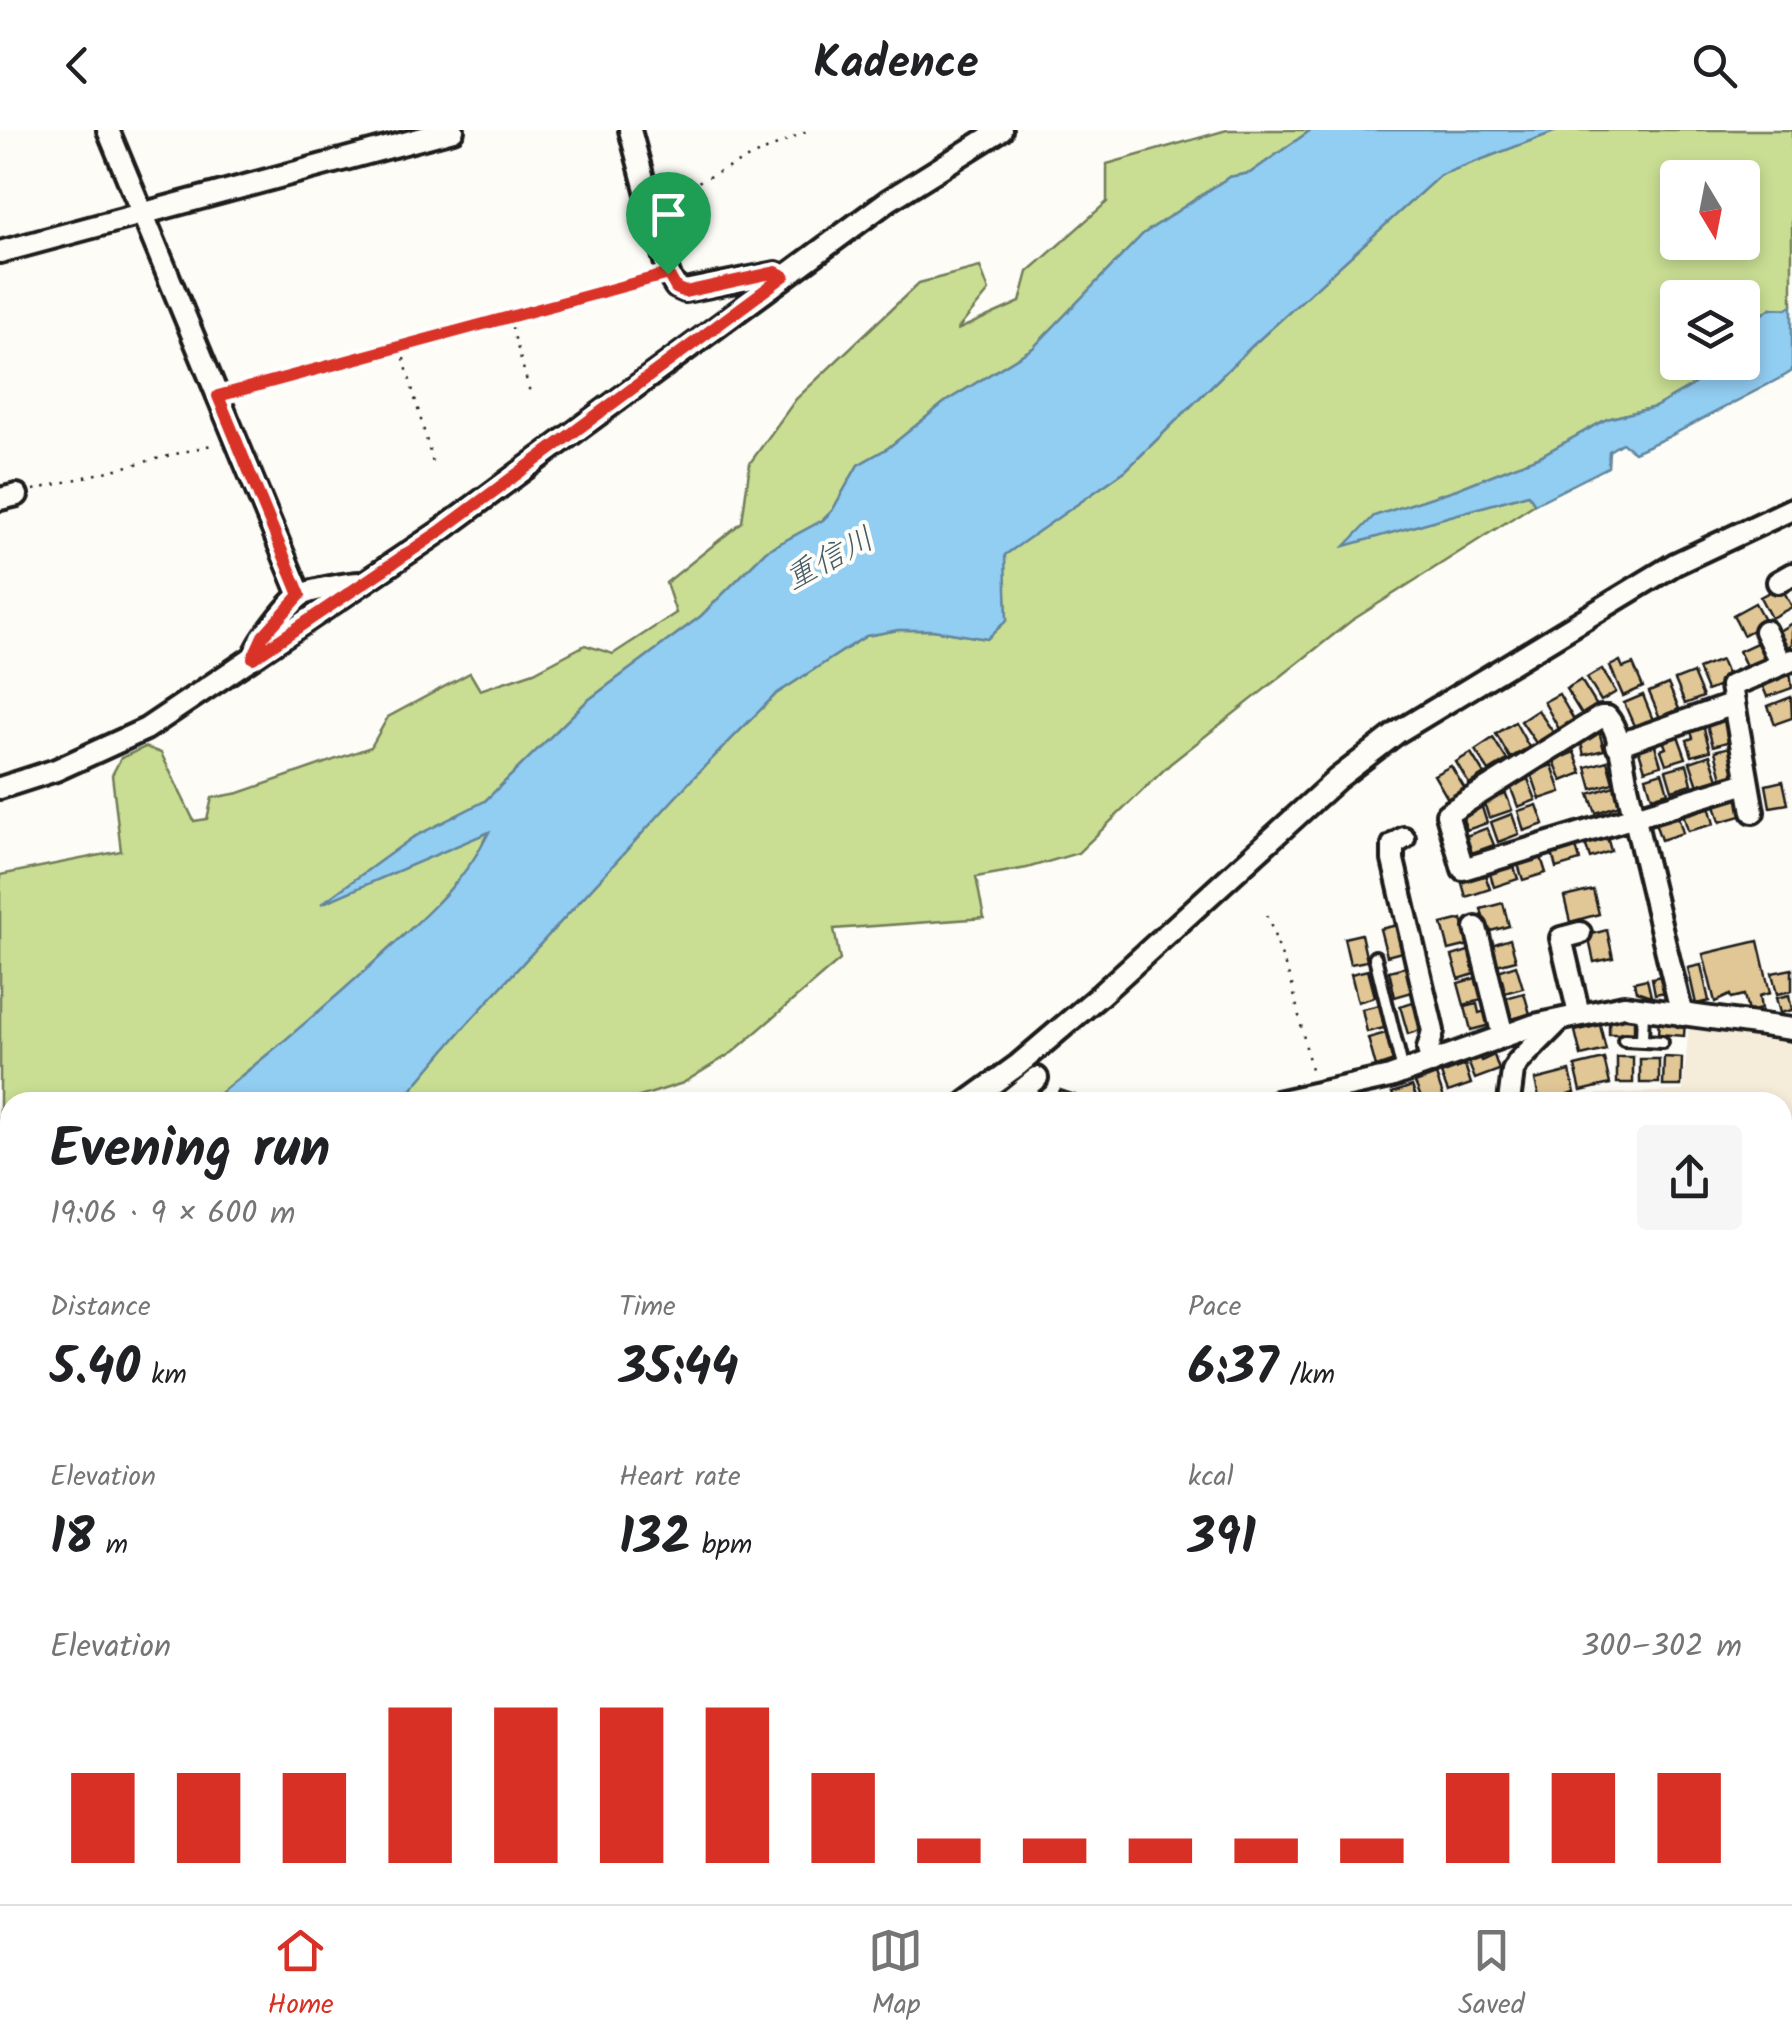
<!DOCTYPE html>
<meta charset="utf-8">
<style>
body{margin:0;font-family:Kalam,"Klee One",sans-serif;background:#f6f6f6;color:#202124;height:100vh;display:flex;flex-direction:column;font-size:38px;white-space:nowrap}
*{box-sizing:border-box;margin:0}
p{font-size:32px;color:#757577}
.icon{flex:none;width:55px;height:55px;fill:none;stroke:currentColor;stroke-width:2;stroke-linecap:round;stroke-linejoin:round}
.map{position:relative;flex:1;overflow:hidden}
.panel{position:absolute;left:0px;top:962px;width:1792px;height:812px;display:flex;flex-direction:column;background:#fff;border-radius:30px 30px 0 0;box-shadow:0 5px 15px #0003}
.panel>*{flex:none}
.needle{width:65px;rotate:170deg}
.tools{position:absolute;left:1660px;top:30px;display:grid;gap:20px}
.tools a{display:grid;place-items:center;width:100px;height:100px;border-radius:10px;background:#fff;box-shadow:0 5px 15px #0003;font-size:50px}
.pin{position:absolute;display:grid;place-items:center;width:85px;height:85px;color:#fff;margin:-102px -42px;border-radius:50% 50% 50% 0;rotate:-45deg;box-shadow:0 0 10px #0007}
.pin .icon{rotate:45deg}
.round{display:grid;place-items:center;flex:none;width:105px;height:105px;border-radius:10px;background:#f6f6f6}
.headline{display:flex;align-items:center;justify-content:space-between;height:170px;padding:0 50px}
h1{font-size:55px;font-weight:700;line-height:75px}
.metrics{display:grid;grid-template-columns:repeat(3,1fr);gap:15px;height:170px;padding:10px 50px}
.metrics div{display:grid;align-content:center}
.metrics b{font-size:50px;font-weight:700}
.metrics small{font-size:28px;font-weight:400}
.metrics p{font-size:28px}
.chart{height:280px;padding:20px 50px}
.chart p{display:flex;justify-content:space-between}
.chart svg{width:100%;height:180px;margin-top:10px;stroke:#d93025;stroke-width:6}
header{display:flex;justify-content:space-between;align-items:center;height:130px;padding:0 50px;background:#fff;font-size:45px;font-weight:700}
.tab-bar{display:flex;justify-content:space-around;align-items:center;height:140px;border-top:2px solid #e0e0e0;background:#fff;font-size:28px;color:#757577}
.tab-bar a{display:grid;justify-items:center;gap:5px}
.tab-bar .active{color:#d93025}
.map>svg:first-child{display:block}
.built{fill:#f5ecda}
.green{fill:#c9de93;stroke:#727d58;stroke-width:2.5;fill-rule:evenodd}
.water{fill:#92cdf2;stroke:#63869c;stroke-width:2.5}
.building{fill:#e1c796;stroke:#1c1c1c;stroke-width:2.5}
.lines{fill:none;stroke-linecap:round;stroke-linejoin:round}
.lane-casing{stroke:#1c1c1c;stroke-width:18}
.street-casing{stroke:#1c1c1c;stroke-width:28}
.primary-casing{stroke:#1c1c1c;stroke-width:38}
.path{stroke:#1c1c1c;stroke-width:2.5;stroke-dasharray:2.5 8;stroke-linecap:butt}
.lane{stroke:#fdfcf7;stroke-width:10}
.street{stroke:#fdfcf7;stroke-width:20}
.primary{stroke:#fdfcf7;stroke-width:30}
.route-casing{stroke:#fff;stroke-width:20}
.route{stroke:#d93025;stroke-width:12}
.labels{text-anchor:middle;dominant-baseline:central;stroke-width:8;stroke-linejoin:round;paint-order:stroke}
.water-label{font-size:32px;font-style:italic;fill:#455a67;stroke:#fdfcf7}
</style>
<header><svg class="icon" aria-label="back" viewBox="0 0 24 24"><path d="M15 5l-7 7 7 7"/></svg>Kadence<svg class="icon" aria-label="search" viewBox="0 0 24 24"><circle cx="10" cy="10" r="6"/><path d="M15 15l6 6"/></svg></header>
<div class="map">
<svg width="1792" height="1774" viewBox="0 0 1792 1774">
<rect width="100%" height="100%" fill="#fdfcf7"/>
<filter id="ink" filterUnits="userSpaceOnUse"><feTurbulence type="fractalNoise" baseFrequency=".01" numOctaves="2"/><feDisplacementMap in="SourceGraphic" scale="20" xChannelSelector="R" yChannelSelector="G"/><feConvolveMatrix kernelMatrix="1 2 1 2 8 2 1 2 1" color-interpolation-filters="sRGB"/></filter>
<g filter="url(#ink)">
<!-- built -->
<path class="built" d="M1689 893 1792 904V1321L1790 1315 1782 1318V972H1575L1599 964 1683 961Z"/>
<!-- green -->
<g class="green">
<path d="M1227 0H1311L1250 43 1229 47 1143 104 1033 218 945 272 888 318 858 335 832 381 823 390 766 421 701 486 587 571 485 671 412 708 326 771 489 700 472 735 428 783 321 881 209 972H10V1106L0 1109V745L121 721 112 645 121 628 145 617 161 623 194 691 207 689 212 668 239 663 371 617 388 587 470 543 480 560 534 542 585 515 613 524 676 483 666 453 742 392 750 333 796 269 919 153 980 137 989 161 957 200 1020 172 1028 142 1107 72V34Z"/>
<path d="M1559 0H1792V175L1788 179 1771 178 1743 197 1742 168H1678V232L1722 233 1690 257 1655 277 1607 289 1540 326 1457 359 1374 386 1347 415 1528 364 1535 374 1351 491 1170 634 1078 723 1027 738 976 747 984 788 834 799 840 830 733 922 683 953 624 972H401L465 896 693 648 776 564 866 506 898 500H933L987 509 1007 490 1004 425 1126 340 1252 216 1440 45ZM1678 48H1742V112H1678Z"/>
<path d="M1782 1017 1792 1040V1139L1783 1142Z"/>
</g>
<!-- water -->
<g class="water">
<path d="M1311 0H1559L1440 45 1252 216 1126 340 1005 425 1007 490 987 509 933 500H898L866 506 776 564 693 648 465 896 401 972H209C267 926 324 878 379 828 420 790 465 753 489 702L321 774 412 708 485 671 587 571 701 486 766 421 823 390 832 381 858 335 888 318 945 272 1033 218 1143 104 1229 47 1250 43Z"/>
<path d="M1792 175V241L1786 245 1668 307 1634 322 1622 313 1609 321 1608 337 1535 374 1528 364 1345 416 1374 386 1457 359 1540 326 1607 289 1655 277 1690 257 1722 233 1742 232 1743 197 1771 178 1787 179Z"/>
<path d="M10 1106V1253L0 1257V1109Z"/>
</g>
<!-- building -->
<g class="building">
<path d="M1781 456 1792 477 1771 488 1760 467Z"/>
<path d="M1755 473 1766 493 1743 505 1733 485Z"/>
<path d="M1792 493V514L1788 517 1779 501Z"/>
<path d="M1763 510 1771 527 1747 538 1739 521Z"/>
<path d="M1721 530 1730 552 1707 561 1698 539Z"/>
<path d="M1620 531 1623 538 1633 534 1643 557 1623 566 1610 536Z"/>
<path d="M1602 539 1616 562 1601 571 1587 548Z"/>
<path d="M1790 541 1792 558 1767 567 1761 552Z"/>
<path d="M1693 543 1703 567 1685 574 1675 550Z"/>
<path d="M1581 550 1597 576 1582 585 1566 559Z"/>
<path d="M1668 554 1679 579 1660 588 1649 562Z"/>
<path d="M1559 564 1574 590 1559 599 1544 572Z"/>
<path d="M1643 565 1653 590 1635 598 1624 573Z"/>
<path d="M1791 567 1792 588 1775 594 1768 576Z"/>
<path d="M1538 580 1553 602 1536 613 1521 591Z"/>
<path d="M1728 589 1734 610 1713 616 1707 595Z"/>
<path d="M1515 592 1529 617 1510 628 1496 604Z"/>
<path d="M1703 595 1710 621 1692 626 1687 610 1693 608 1690 598Z"/>
<path d="M1599 601 1604 620 1584 625 1579 606Z"/>
<path d="M1677 603 1686 628 1666 634 1661 620 1666 618 1662 608Z"/>
<path d="M1493 608 1507 630 1489 641 1475 620Z"/>
<path d="M1654 612 1661 635 1645 640 1638 618Z"/>
<path d="M1733 616 1740 643 1722 648 1715 621Z"/>
<path d="M1562 618 1565 626 1574 622 1582 643 1562 651 1551 623Z"/>
<path d="M1471 623 1484 644 1469 654 1456 632Z"/>
<path d="M1710 625 1718 649 1698 656 1690 632Z"/>
<path d="M1607 631 1613 653 1592 659 1586 637Z"/>
<path d="M1687 634 1692 654 1672 660 1666 640Z"/>
<path d="M1552 635 1561 662 1540 669 1531 643Z"/>
<path d="M1451 636 1465 659 1448 669 1434 645Z"/>
<path d="M1662 642 1668 662 1652 667 1646 647Z"/>
<path d="M1528 649 1536 670 1518 677 1510 656Z"/>
<path d="M1783 651 1788 674 1770 677 1766 655Z"/>
<path d="M1617 655 1623 674 1596 683 1589 664Z"/>
<path d="M1741 659 1748 684 1720 692 1713 667Z"/>
<path d="M1506 664 1512 680 1489 688 1484 672Z"/>
<path d="M1708 672 1714 694 1688 701 1682 680Z"/>
<path d="M1481 674 1487 693 1467 700 1460 681Z"/>
<path d="M1537 675 1544 694 1524 701 1518 681Z"/>
<path d="M1677 683 1683 703 1661 710 1654 690Z"/>
<path d="M1512 684 1519 704 1498 712 1491 692Z"/>
<path d="M1487 698 1494 715 1472 723 1466 706Z"/>
<path d="M1605 700 1611 721 1590 728 1583 707Z"/>
<path d="M1574 709 1580 731 1556 738 1550 715Z"/>
<path d="M1539 721 1546 743 1523 750 1516 728Z"/>
<path d="M1512 730 1518 749 1494 757 1488 737Z"/>
<path d="M1483 739 1490 759 1466 767 1460 746Z"/>
<path d="M1593 760 1599 784 1570 792 1564 767Z"/>
<path d="M1503 773 1509 796 1487 802 1481 779Z"/>
<path d="M1462 789 1469 815 1449 820 1442 794Z"/>
<path d="M1402 794 1409 820 1387 826 1380 799Z"/>
<path d="M1607 800 1613 828 1594 832 1588 805Z"/>
<path d="M1361 804 1367 831 1350 834 1344 808Z"/>
<path d="M1510 809 1516 830 1493 836 1488 816Z"/>
<path d="M1758 811 1770 863 1759 866 1761 879 1748 882 1744 865 1731 868 1730 865 1715 872 1703 824Z"/>
<path d="M1471 820 1478 843 1459 849 1452 826Z"/>
<path d="M1516 835 1523 858 1501 864 1495 842Z"/>
<path d="M1701 835 1709 871 1696 874 1688 838Z"/>
<path d="M1409 836 1416 861 1395 867 1389 841Z"/>
<path d="M1792 839V861L1777 864 1772 843Z"/>
<path d="M1368 840 1375 867 1358 872 1351 844Z"/>
<path d="M1666 845 1670 861 1655 864 1652 848Z"/>
<path d="M1479 847 1485 869 1464 875 1458 853Z"/>
<path d="M1647 849 1651 866 1636 861 1634 852Z"/>
<path d="M1524 863 1530 884 1508 890 1502 869Z"/>
<path d="M1789 865 1792 880 1780 883 1776 868Z"/>
<path d="M1419 870 1427 898 1408 904 1400 876Z"/>
<path d="M1477 874 1479 883 1486 881 1490 895 1471 900 1465 877Z"/>
<path d="M1380 875 1384 898 1367 902 1362 879Z"/>
<path d="M1634 887V904H1609V888Z"/>
<path d="M1659 888 1685 889 1684 906 1658 904Z"/>
<path d="M1600 895 1606 920 1581 926 1575 901Z"/>
<path d="M1386 903 1394 931 1376 937 1368 908Z"/>
<path d="M1478 924 1481 931 1494 925 1499 940 1475 949 1467 929Z"/>
<rect x="1617" y="927" width="16" height="26"/>
<path d="M1664 927 1682 928 1681 956H1663Z"/>
<path d="M1604 929 1610 954 1581 961 1575 936Z"/>
<rect x="1640" y="929" width="19" height="24"/>
<path d="M1465 935 1471 954 1448 962 1441 944Z"/>
<path d="M1570 941 1575 963 1540 972 1535 950Z"/>
<path d="M1436 945 1444 968 1423 972 1415 953Z"/>
<path d="M1412 956 1418 972H1395L1392 963Z"/>
<path d="M1060 960 1075 965 1072 972H1055Z"/>
<path d="M1792 1193V1241L1782 1245V1197Z"/>
<path d="M1792 1251V1299L1782 1273V1254Z"/>
<path d="M1792 1380V1407L1782 1411V1384Z"/>
<path d="M10 1487V1534L6 1535 0 1511V1490Z"/>
<path d="M1791 1556 1792 1591 1782 1600V1564Z"/>
<path d="M1782 1723H1790L1792 1752 1782 1754Z"/>
<path d="M410 1765 412 1774H393L391 1767Z"/>
<path d="M465 1765 467 1774H444L442 1766Z"/>
<path d="M479 1765H509L511 1774H473L472 1767Z"/>
<path d="M904 1765H990L991 1774H905Z"/>
<path d="M1139 1765 1141 1774H1116L1115 1766Z"/>
<path d="M1143 1765H1162L1164 1774H1144Z"/>
<path d="M1167 1765H1198L1199 1767 1169 1774Z"/>
<path d="M1291 1765H1308L1311 1774H1288L1286 1767Z"/>
<path d="M1792 1767V1774H1759L1758 1770Z"/>
</g>
<g class="lines">
<!-- lane casing -->
<g class="lane-casing">
<g id="lane">
<path d="M1375 827 1403 941"/>
<path d="M1624 910 1662 912"/>
<path d="M1642 910 1643 879"/>
<path d="M545 1765 547 1774"/>
<path d="M703 1765 705 1774"/>
<path d="M1350 1765 1352 1774"/>
<path d="M1239 1774 1272 1765"/>
</g>
</g>
<!-- street casing -->
<g class="street-casing">
<g id="street">
<path d="M108 0 300 465"/>
<path d="M630 0 669 146 676 157 685 161 776 143 784 146"/>
<path d="M0 122 453 0"/>
<path d="M0 369 17 365"/>
<path d="M1778 452 1792 444"/>
<path d="M1765 501 1781 534"/>
<path d="M256 522C261 510 289 472 300 466 308 460 350 453 361 453"/>
<path d="M1617 615 1734 574"/>
<path d="M0 658 56 640 146 599 439 402 889 70 1001 0"/>
<path d="M1753 682 1731 556 1792 530"/>
<path d="M1404 708 1393 715V730L1433 901 1428 919 1432 933"/>
<path d="M1476 798 1503 906"/>
<path d="M1579 884 1561 808 1580 803"/>
<path d="M1682 885C1664 810 1646 735 1628 660 1623 639 1621 603 1607 587H1601L1447 684 1463 739 1747 653"/>
<path d="M967 972 1018 935 1099 866 1337 649 1398 602 1675 434 1792 379"/>
<path d="M1007 972 1037 948"/>
<path d="M1277 972 1390 947 1535 895 1624 876 1792 899"/>
<path d="M1509 972 1513 941 1518 932 1559 891"/>
<path d="M0 1399 10 1396"/>
<path d="M0 1471 10 1468"/>
<path d="M0 1650 10 1647"/>
<path d="M341 1765 342 1774"/>
<path d="M764 1765 766 1774"/>
<path d="M1219 1765 1222 1774"/>
<path d="M1747 1765 1749 1774"/>
<path d="M7 1774 18 1765"/>
<path d="M185 1774 226 1765"/>
<path d="M826 1774 846 1769"/>
<path d="M1537 1774 1539 1765"/>
</g>
</g>
<!-- primary casing -->
<g class="primary-casing">
<g id="primary">
<path d="M1782 1647 1792 1637"/>
<path d="M1656 1774 1664 1765"/>
</g>
</g>
<!-- path -->
<g class="path">
<path d="M670 65 809 0"/>
<path d="M509 187 531 266"/>
<path d="M401 218 434 337"/>
<path d="M236 261 648 149"/>
<path d="M34 360 215 314"/>
<path d="M1267 785 1292 855 1312 944"/>
</g>
<!-- lane -->
<use href="#lane" class="lane"/>
<!-- street -->
<use href="#street" class="street"/>
<!-- primary -->
<use href="#primary" class="primary"/>
</g>
</g>
<g class="lines" filter="url(#ink)">
<!-- route casing -->
<g class="route-casing">
<path id="route" d="M776 142 784 146 439 402 253 528 263 506 300 465 218 266 668 144 676 158 685 162Z"/>
</g>
<!-- route -->
<use href="#route" class="route"/>
</g>
<g class="labels">
<!-- water labels -->
<g class="water-label">
<text transform="translate(830 430) rotate(-28)">重信川</text>
</g>
</g>
</svg>
<div class="tools">
<a><svg class="needle" viewBox="-14 -14 28 28"><path d="M0-13l5 13h-10z" fill="#e53935"/><path d="M0 13l5-13h-10z" fill="#757577"/></svg></a>
<a><svg class="icon" aria-label="layers" viewBox="0 0 24 24"><path d="M12 4l9 5-9 5-9-5zM3 14l9 5 9-5"/></svg></a>
</div>
<div class="pin" style="left:668px;top:144px;background:#1e9e55"><svg class="icon" aria-label="arrive" viewBox="0 0 24 24"><path d="M6 21V4h12l-3 4 3 4H6"/></svg></div>
<section class="panel">
<div class="headline"><div><h1>Evening run</h1><p>19:06 · 9 × 600 m</p></div><a class="round"><svg class="icon" aria-label="share" viewBox="0 0 24 24"><path d="M12 15V3M7 8l5-5 5 5M5 13v7h14v-7"/></svg></a></div>
<div class="metrics">
<div><p>Distance</p><b>5.40<small> km</small></b></div>
<div><p>Time</p><b>35:44</b></div>
<div><p>Pace</p><b>6:37<small> /km</small></b></div>
</div>
<div class="metrics">
<div><p>Elevation</p><b>18<small> m</small></b></div>
<div><p>Heart rate</p><b>132<small> bpm</small></b></div>
<div><p>kcal</p><b>391</b></div>
</div>
<div class="chart"><p><span>Elevation</span>300–302 m</p>
<svg viewBox="0 0 160 44" preserveAspectRatio="none"><path d="M5 44V22M15 44V22M25 44V22M35 44V6M45 44V6M55 44V6M65 44V6M75 44V22M85 44V38M95 44V38M105 44V38M115 44V38M125 44V38M135 44V22M145 44V22M155 44V22"/></svg>
</div>
</section>
</div>
<nav class="tab-bar">
<a class="active"><svg class="icon" aria-label="home" viewBox="0 0 24 24"><path d="M3 11l9-7 9 7M6 9v11h12V9"/></svg>Home</a>
<a><svg class="icon" aria-label="map" viewBox="0 0 24 24"><path d="M3 6l6-2 6 2 6-2v14l-6 2-6-2-6 2zM9 4v14M15 6v14"/></svg>Map</a>
<a><svg class="icon" aria-label="saved" viewBox="0 0 24 24"><path d="M7 4h10v16l-5-4-5 4z"/></svg>Saved</a>
</nav>
